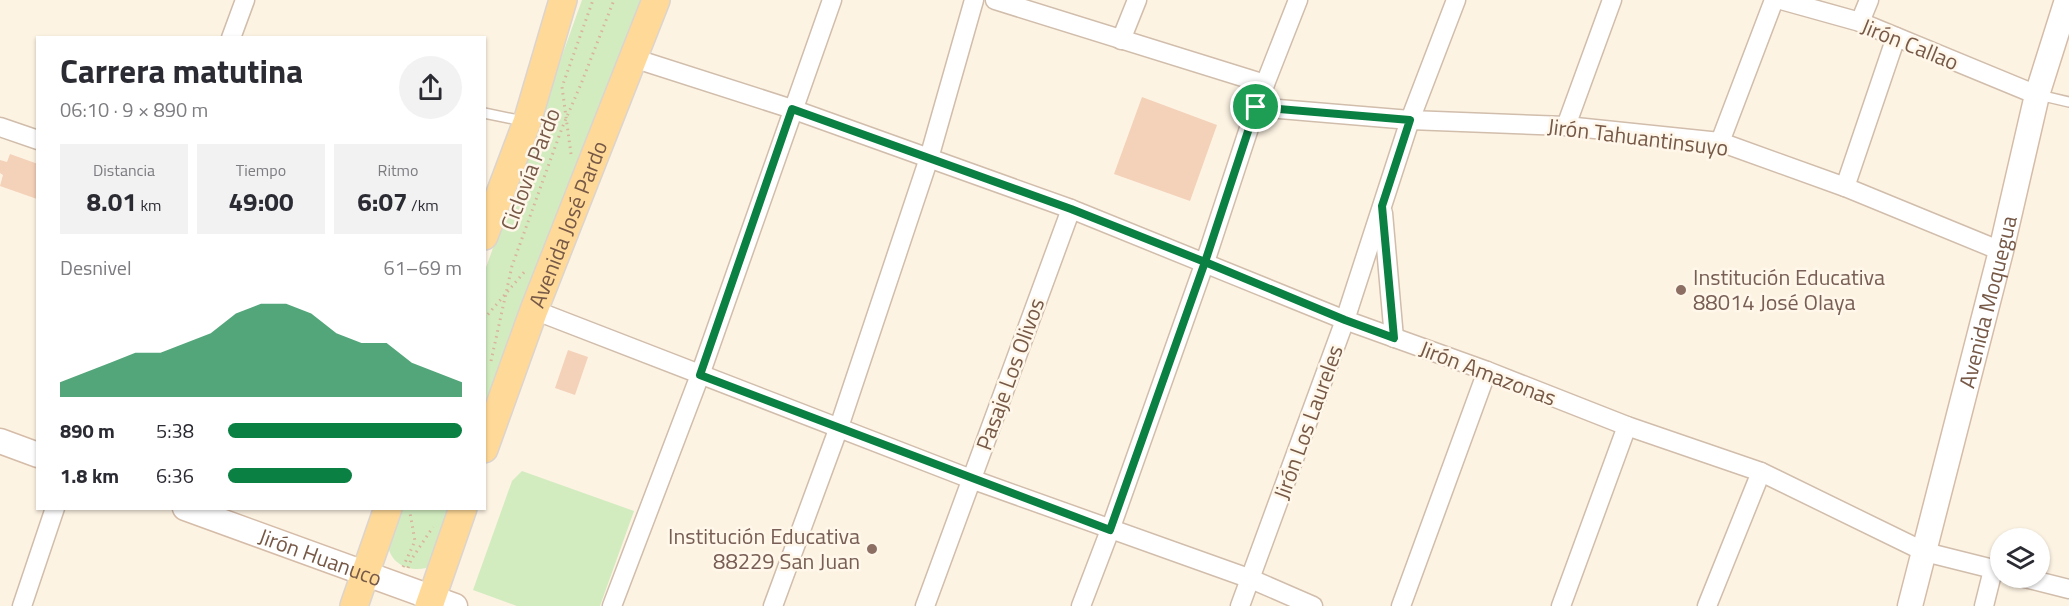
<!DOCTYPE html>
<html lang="es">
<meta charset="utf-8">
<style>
body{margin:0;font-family:"Titillium Web",sans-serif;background:#f2f2f3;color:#2b2b33;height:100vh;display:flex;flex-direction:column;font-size:22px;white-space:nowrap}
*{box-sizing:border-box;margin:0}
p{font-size:20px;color:#7c7c81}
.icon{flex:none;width:33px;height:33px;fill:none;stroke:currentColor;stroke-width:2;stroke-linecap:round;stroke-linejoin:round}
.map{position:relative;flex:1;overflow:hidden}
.panel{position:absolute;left:36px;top:36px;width:450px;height:474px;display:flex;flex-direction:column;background:#fff;border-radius:0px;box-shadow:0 2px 4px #0004}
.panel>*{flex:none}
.buttons{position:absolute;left:1990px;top:528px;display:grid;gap:12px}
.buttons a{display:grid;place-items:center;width:60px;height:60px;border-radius:50%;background:#fff;box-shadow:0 2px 4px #0004;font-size:30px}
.pin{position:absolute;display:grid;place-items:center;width:51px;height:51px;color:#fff;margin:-26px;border:3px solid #fff;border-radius:50%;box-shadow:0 2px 6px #0007}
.round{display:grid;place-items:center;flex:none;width:63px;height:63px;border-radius:32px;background:#f2f2f3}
.head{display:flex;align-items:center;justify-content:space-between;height:102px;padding:0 24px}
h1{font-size:33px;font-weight:700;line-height:45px}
.metrics{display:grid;grid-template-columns:repeat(3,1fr);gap:9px;height:102px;padding:6px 24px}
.metrics div{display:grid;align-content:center;border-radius:0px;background:#f2f2f3;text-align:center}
.metrics b{font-size:26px;font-weight:700}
.metrics small{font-size:16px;font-weight:400}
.metrics p{font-size:16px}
.chart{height:168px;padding:12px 24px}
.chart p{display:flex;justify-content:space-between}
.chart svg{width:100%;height:108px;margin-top:6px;fill:#0b8043;opacity:.7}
ul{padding:0 24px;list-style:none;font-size:20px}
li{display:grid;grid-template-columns:96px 72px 1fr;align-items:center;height:45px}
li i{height:15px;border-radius:8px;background:#0b8043}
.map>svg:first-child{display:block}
.green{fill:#d2ecc0}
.building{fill:#f4d1b9}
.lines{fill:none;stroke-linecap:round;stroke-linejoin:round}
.lane-casing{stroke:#d1bdab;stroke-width:12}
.street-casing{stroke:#d1bdab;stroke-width:21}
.secondary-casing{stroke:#d5bca8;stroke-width:27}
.primary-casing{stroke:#dcd4cf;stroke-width:30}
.path{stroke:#d9b49c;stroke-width:3;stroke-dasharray:1.5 4.5;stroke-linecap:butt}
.lane{stroke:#fff;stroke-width:9}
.street{stroke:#fff;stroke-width:18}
.secondary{stroke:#fff;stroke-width:24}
.primary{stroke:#ffd998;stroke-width:27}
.route-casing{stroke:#fff;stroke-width:12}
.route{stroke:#0b8043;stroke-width:8}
.education-dot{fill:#8d6e63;stroke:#fff7ea;stroke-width:2}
.labels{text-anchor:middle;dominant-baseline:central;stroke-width:5;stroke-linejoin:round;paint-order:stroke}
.street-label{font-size:22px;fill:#775947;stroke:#fff7ea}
.education-label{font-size:22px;fill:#785e54;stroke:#fff7ea;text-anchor:start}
</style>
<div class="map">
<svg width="2069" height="606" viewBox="0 0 2069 606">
<rect width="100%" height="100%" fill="#fdf3e3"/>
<!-- green -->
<g class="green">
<path d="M582 0H642L485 434 484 273Z"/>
<path d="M522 471 634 511 600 606H517L473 590 512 481Z"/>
<path d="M400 509H457L434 565C417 574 391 568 388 545 387 535 396 519 400 509Z"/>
</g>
<!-- building -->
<g class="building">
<path d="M1142 97 1217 125 1190 201 1114 174Z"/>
<path d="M10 154 38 164 37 199 0 186 3 175 0 173V160L7 162Z"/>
<path d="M568 350 588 357 575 395 555 388Z"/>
</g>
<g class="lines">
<!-- lane casing -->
<g class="lane-casing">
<g id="lane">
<path d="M2039 95 2069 102"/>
<path d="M484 113 523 121"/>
</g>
</g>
<!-- street casing -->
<g class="street-casing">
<g id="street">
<path d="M995 0 1265 84"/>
<path d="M1781 0 1860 22 2037 95"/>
<path d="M1860 22 1869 0"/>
<path d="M231 38 245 0"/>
<path d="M1121 40 1137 0"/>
<path d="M633 58 792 109 1071 209 1345 320 1487 371 1627 426 1761 472 1925 552 2001 571"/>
<path d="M1256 107 1410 120 1566 126 1720 142 1845 187 2001 251"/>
<path d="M1566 126 1612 0"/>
<path d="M0 127 38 140"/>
<path d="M1720 142 1774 0"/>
<path d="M1845 187 1896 37"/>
<path d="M1383 213 1394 338"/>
<path d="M534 310 971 479 1251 579 1313 606"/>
<path d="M2025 578 2069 589"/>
<path d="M22 606 55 508"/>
<path d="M612 606 700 375 832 0"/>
<path d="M773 606 839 427 929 158 974 0"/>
<path d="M925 606 1071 209"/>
<path d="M1081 606 1110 530 1205 262 1256 107 1298 0"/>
<path d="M1240 606 1345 320 1410 120 1456 0"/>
<path d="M1401 606 1487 371"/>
<path d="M1561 606 1627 426"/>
<path d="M1707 606 1761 472"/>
<path d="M1984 606 1993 570"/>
</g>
</g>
<!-- secondary casing -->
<g class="secondary-casing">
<g id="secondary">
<path d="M0 441 38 455"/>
<path id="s1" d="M185 508 455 606"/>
<path id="s2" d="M1910 606 2001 251 2037 95 2067 0"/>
</g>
</g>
<!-- primary casing -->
<g class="primary-casing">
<g id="primary">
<path d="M484 236 527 122 563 0"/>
<path id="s3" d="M484 449 534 310 656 0"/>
<path d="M354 606 388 508"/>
<path d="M429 606 463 508"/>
</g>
</g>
<!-- path -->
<g class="path">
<path d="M571 154 562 87 593 0"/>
<path d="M484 319 526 270"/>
<path d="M491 361 512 266 562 128 581 84 614 0"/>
<path d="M403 567 415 541 410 513"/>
<path d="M408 568 411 560 433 527"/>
</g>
<!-- lane -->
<use href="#lane" class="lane"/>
<!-- street -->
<use href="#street" class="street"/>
<!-- secondary -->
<use href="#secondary" class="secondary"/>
<!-- primary -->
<use href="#primary" class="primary"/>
</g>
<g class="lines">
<!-- route casing -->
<g class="route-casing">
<path id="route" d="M1256 107 1205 262 1071 209 792 109 700 375 1110 530 1205 262 1345 320 1394 338 1382 206 1410 120 1256 107"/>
</g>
<!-- route -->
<use href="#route" class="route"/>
</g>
<!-- markers -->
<g class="education-dot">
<circle cx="1681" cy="290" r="6"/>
<circle cx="872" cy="549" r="6"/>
</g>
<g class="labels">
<!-- street labels -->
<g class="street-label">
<text transform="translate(1910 44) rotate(22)">Jirón Callao</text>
<text transform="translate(1638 137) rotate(7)">Jirón Tahuantinsuyo</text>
<text transform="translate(530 169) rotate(-69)">Ciclovía Pardo</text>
<text stroke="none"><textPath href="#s3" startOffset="240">Avenida José Pardo</textPath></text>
<text stroke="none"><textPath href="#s2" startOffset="314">Avenida Moquegua</textPath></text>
<text transform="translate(1488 373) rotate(21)">Jirón Amazonas</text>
<text transform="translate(1010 374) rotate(-70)">Pasaje Los Olivos</text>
<text transform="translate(1308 422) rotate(-70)">Jirón Los Laureles</text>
<text stroke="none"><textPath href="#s1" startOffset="144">Jirón Huanuco</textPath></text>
</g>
<!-- education labels -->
<g class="education-label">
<text x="1693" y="277">Institución Educativa<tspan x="1693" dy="25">88014 José Olaya</tspan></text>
<text x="860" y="536" text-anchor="end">Institución Educativa<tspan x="860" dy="25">88229 San Juan</tspan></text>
</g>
</g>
</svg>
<div class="buttons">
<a><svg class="icon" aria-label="layers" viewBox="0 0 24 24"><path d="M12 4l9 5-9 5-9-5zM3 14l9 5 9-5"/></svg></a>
</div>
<div class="pin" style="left:1256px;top:107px;background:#1e9e55"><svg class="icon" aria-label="arrive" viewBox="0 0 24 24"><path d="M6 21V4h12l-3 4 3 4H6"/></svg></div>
<section class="panel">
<div class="head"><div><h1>Carrera matutina</h1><p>06:10 · 9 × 890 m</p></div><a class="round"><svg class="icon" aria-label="share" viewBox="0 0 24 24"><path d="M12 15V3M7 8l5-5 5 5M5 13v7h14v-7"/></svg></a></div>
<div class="metrics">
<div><p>Distancia</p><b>8.01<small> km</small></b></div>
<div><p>Tiempo</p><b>49:00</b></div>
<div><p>Ritmo</p><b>6:07<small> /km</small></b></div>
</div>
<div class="chart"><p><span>Desnivel</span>61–69 m</p>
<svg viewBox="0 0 160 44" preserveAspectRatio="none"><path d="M0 44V38L10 34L20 30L30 26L40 26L50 22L60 18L70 10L80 6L90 6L100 10L110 18L120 22L130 22L140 30L150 34L160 38V44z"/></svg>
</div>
<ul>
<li><b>890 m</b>5:38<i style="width:100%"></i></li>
<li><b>1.8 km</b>6:36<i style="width:53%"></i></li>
</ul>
</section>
</div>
